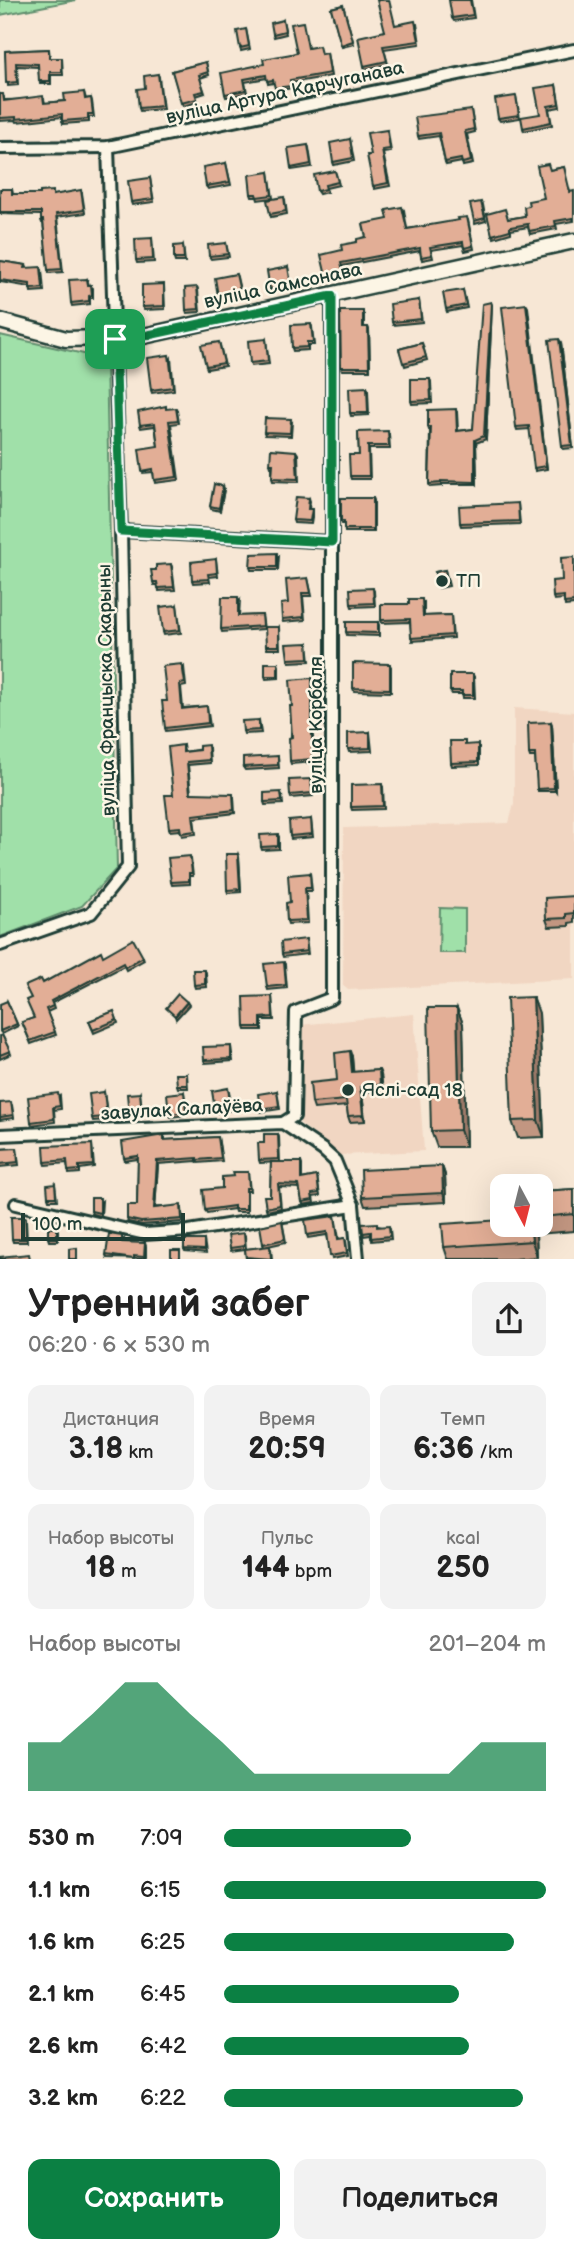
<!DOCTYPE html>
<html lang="ru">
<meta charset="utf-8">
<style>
body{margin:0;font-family:"Balsamiq Sans",sans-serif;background:#f2f2f2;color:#222;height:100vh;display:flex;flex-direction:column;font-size:26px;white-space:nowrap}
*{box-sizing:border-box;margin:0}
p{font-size:23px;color:#767676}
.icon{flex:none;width:38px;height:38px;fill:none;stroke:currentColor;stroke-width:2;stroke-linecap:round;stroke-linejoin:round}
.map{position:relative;height:1259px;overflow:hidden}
.side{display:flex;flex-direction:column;background:#fff;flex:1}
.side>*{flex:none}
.needle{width:46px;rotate:173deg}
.tools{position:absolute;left:490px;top:1174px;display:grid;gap:14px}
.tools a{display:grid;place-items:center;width:63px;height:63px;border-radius:14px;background:#fff;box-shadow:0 7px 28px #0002;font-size:35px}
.scale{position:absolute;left:21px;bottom:18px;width:164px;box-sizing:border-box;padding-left:7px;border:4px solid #1f3d34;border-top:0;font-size:19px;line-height:24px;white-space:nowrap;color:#1f3d34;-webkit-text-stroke:5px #fcf5e5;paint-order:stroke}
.pin{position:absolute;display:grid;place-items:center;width:60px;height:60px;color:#fff;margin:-30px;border-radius:14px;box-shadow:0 4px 10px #0006}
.round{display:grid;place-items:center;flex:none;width:74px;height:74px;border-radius:14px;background:#f2f2f2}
.overview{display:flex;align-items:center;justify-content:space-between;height:119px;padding:0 28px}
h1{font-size:38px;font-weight:600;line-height:52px}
.figures{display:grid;grid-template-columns:repeat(3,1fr);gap:10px;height:119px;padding:7px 28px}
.figures div{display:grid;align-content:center;border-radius:14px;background:#f2f2f2;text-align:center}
.figures b{font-size:30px;font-weight:600}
.figures small{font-size:19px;font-weight:400}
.figures p{font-size:19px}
.chart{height:196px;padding:14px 28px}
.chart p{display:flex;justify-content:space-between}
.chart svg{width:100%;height:126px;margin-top:7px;fill:#0b8043;opacity:.7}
.cta{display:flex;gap:14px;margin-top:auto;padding:14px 28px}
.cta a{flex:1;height:80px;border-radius:14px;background:#0b8043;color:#fff;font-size:28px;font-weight:600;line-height:80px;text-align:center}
.cta a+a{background:#f2f2f2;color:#222}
ul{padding:0 28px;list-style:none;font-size:23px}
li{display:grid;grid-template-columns:112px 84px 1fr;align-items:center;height:52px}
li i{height:18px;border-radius:9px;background:#0b8043}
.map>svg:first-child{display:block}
.built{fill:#f1d6c2}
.green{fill:#a0e0a9;stroke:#608e6e;stroke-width:2}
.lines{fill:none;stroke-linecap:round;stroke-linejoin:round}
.street-casing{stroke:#1f3d34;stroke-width:16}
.secondary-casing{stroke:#1f3d34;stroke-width:19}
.street{stroke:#fcf5e5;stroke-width:10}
.secondary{stroke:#fcf5e5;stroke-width:14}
.wall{fill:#c29681;stroke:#1f3d34;stroke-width:2}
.shaded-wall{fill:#9e7a69;stroke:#1f3d34;stroke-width:2}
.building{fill:#e2ae96;stroke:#1f3d34;stroke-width:2}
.route-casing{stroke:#fff;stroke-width:14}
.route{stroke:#0b8043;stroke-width:9}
.poi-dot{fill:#1f3d34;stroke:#fcf5e5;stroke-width:2.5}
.labels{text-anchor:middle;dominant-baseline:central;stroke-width:5;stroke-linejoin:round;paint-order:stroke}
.street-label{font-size:19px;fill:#1f3d34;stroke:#fcf5e5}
.poi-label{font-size:19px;fill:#1f3d34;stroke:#fcf5e5;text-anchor:start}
</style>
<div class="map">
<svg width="574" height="1259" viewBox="0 0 574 1259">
<rect width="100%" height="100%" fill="#f7e7d5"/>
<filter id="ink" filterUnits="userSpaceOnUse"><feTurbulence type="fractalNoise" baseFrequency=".0143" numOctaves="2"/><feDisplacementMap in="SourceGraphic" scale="14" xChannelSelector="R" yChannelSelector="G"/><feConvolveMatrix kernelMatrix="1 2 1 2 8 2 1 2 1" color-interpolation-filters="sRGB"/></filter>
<g filter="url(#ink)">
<!-- built -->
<g class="built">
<path d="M514 708 574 712V979L348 990 343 985 344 828 509 823 514 804Z"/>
<path d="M414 1014 424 1151 340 1155 300 1123 299 1025Z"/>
</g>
<!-- green -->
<g class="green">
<path d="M0 0H76L0 15Z"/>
<path d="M0 335 106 359 117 868 82 906 0 937Z"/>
<path d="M440 908 465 909V953H439Z"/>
</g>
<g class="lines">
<!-- street casing -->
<g class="street-casing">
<g id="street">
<path d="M0 148 108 147 574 50"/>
<path d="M121 531 332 542"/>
<path d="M0 945 91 913 128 867 121 531 108 147"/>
<path d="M283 1123 294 1116 296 1012 332 998V296"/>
<path d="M0 1135 283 1123 323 1150 335 1161 353 1205 358 1259"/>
<path d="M16 1204 145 1234 189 1231 353 1205"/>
</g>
</g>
<!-- secondary casing -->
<g class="secondary-casing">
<path id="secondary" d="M0 321 66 339 139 337 574 241"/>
</g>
<!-- street -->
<use href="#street" class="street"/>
<!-- secondary -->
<use href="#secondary" class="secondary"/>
</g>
<!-- wall -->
<g class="wall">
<path d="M471 0 474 18 454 21 452 18Z"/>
<path d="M343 5 354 44 342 47 331 8Z"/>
<path d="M283 20 286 34 274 37 273 34Z"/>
<path d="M417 24 420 44 384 49 388 64 365 69 364 66 385 31 396 25Z"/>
<path d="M246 29 250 49 241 51 240 48Z"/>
<path d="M309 48 321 54 327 53 331 76 291 83 292 88 276 91 274 83 268 84 267 78 245 82 247 93 226 97 225 94 264 64Z"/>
<path d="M49 49 50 58H62L63 75H51V84H40L38 67 17 66 18 85 8 86 5 51Z"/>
<path d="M206 62 209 75 200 78 205 93 196 96 198 102 183 106 172 71Z"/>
<path d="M159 77 163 109 140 111 139 108 145 88Z"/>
<path d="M556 85 560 107 549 109 552 125 524 131 523 128 540 114Z"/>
<path d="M84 92 86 99 91 98 92 101 94 117H89V122L63 124 62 117 17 122 16 120 0 121V94L4 97V100L44 99 45 103 65 101Z"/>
<path d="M516 96 520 118 500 121 498 118Z"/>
<path d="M471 110 475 132 467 134 473 164 463 166 462 162 446 165 439 136 419 139 418 136Z"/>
<path d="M388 132 391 152 383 153 390 186 374 189 371 155Z"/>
<path d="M350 139 354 161 334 165 333 162Z"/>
<path d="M309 148 312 167 292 170 291 168Z"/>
<path d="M226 163 231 185 208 189 206 186Z"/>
<path d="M564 167 574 221 556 224 557 229 530 234 528 227 511 230V233L494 238 487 214 508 219 525 216 529 206 544 198 550 170Z"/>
<path d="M269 172 273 198 258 200 257 197H252L251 194Z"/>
<path d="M336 174 339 185 326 188 327 192 319 194 317 191Z"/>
<path d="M150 178 154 202 132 205 131 202Z"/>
<path d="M0 189H12L13 194 54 195 82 193 85 213 57 217 63 272 49 273 43 223H42L41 220V215L0 214Z"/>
<path d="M285 200 287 214 271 217 270 214Z"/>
<path d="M483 205 486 221 475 224 474 221Z"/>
<path d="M404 210 407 229 468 220 474 249 465 251 463 245 431 250 433 258 422 260 420 251 342 266 344 275 327 279 326 276 342 250 366 237 388 219Z"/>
<path d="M152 238 154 262 137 263 136 260Z"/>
<path d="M226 243 229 257 211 259 209 256Z"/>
<path d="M183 245 185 262H175L174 259Z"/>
<path d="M0 261 26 265 27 268 42 270 44 291 31 292 30 287 0 282Z"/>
<path d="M288 267 292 288 271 292 270 289Z"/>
<path d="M237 277 241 295 219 299 218 296Z"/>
<path d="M87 279 89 285 93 288V298H90V304L72 306 71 303Z"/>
<path d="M164 285 165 309 144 310 142 307Z"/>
<path d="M198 290 200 312 187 313 186 310Z"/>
<path d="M463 290 467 308 447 312 446 309Z"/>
<path d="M419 300 422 322 393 325 392 322Z"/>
<path d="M491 302 492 305 486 439 476 443 477 484H442V486L430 487 429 484 430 430H429L428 427 457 412 458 431 473 429Z"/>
<path d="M526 304 547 469 535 471 530 429 517 430 516 427Z"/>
<path d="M364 314V327H368L369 330 370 370H342L341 367Z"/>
<path d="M312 327 314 345H308V350L293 351 292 348Z"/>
<path d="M266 339 269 364 251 366 250 363Z"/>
<path d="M561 342 573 448 563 449 562 446Z"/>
<path d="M422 343 427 360 405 366 399 349Z"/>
<path d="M220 345 225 366 207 369 206 366Z"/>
<path d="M171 358 174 390 152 393 151 390Z"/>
<path d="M431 382 432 403 412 404 411 401Z"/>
<path d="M368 390 369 415 351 416 350 413Z"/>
<path d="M177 411 179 423 171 424 179 480 155 483 153 472 143 473 142 471 158 446 155 426 141 428 140 425Z"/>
<path d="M292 422 291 436 265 435 264 432Z"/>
<path d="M358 432 389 434 390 449H369L370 479H351L350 476 359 455Z"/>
<path d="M296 451 298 454 299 482 273 481 272 478V467H271L270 464Z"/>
<path d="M223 486 224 489 220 511 211 509 210 506Z"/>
<path d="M309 498 310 501 309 509H312L313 512 311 524 294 523 293 520Z"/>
<path d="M373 498 374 501V532H345L344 524H342L341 521Z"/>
<path d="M518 503 520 524 461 526 460 523Z"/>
<path d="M279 556 278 570H251L250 567Z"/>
<path d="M574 557V605L565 606 564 599 554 600 553 597Z"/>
<path d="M216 559 218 576 209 577 210 582 193 583 192 580Z"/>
<path d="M172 567 175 590 159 591 158 585H154L153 582Z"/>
<path d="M445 570 449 586 439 588 435 572Z"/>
<path d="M308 578 312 596H303L305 620 283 622 282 619 288 603Z"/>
<path d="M374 591 375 606 352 607 351 604Z"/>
<path d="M240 600 239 616 262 615 264 629 222 632 221 629Z"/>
<path d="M424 602V616L451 615 453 638 412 641 410 622 382 623 381 620 409 604Z"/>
<path d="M177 605 181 633 164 635 163 632Z"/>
<path d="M378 622 379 625V636L347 635 346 632Z"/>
<path d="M279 627 280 649H267L266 646Z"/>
<path d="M308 643 310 661 289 662 288 659Z"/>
<path d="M278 663 279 666V678L266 679 265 676Z"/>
<path d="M184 667 186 686 181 687 183 708 207 706 210 726 166 731 165 728 167 701Z"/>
<path d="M391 667V692L354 691 353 688Z"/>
<path d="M474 677 475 698H463L462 694H452L450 691Z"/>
<path d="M313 681V762L291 764 290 761 292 706Z"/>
<path d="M259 720 261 733 244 734 243 731Z"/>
<path d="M551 722 552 725 556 791H538L535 757H530L529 754Z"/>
<path d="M370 732 372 751 349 752 348 749Z"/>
<path d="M183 745 184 752 209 748 210 763 188 765 191 793 234 797 235 813 194 818 196 834 182 836 180 830 170 831 169 828 173 795Z"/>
<path d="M466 745 479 747V765L452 766 451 763Z"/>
<path d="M278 756 279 768 245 770 243 767Z"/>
<path d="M312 782 313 796 291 798 290 795Z"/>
<path d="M383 787 384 809 352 810 351 807Z"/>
<path d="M282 795 283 804 265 805 264 802Z"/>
<path d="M311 819 313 837 291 839 290 836Z"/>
<path d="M279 837V849L262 850 261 847Z"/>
<path d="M238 854 239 857 241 892 228 893 227 890Z"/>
<path d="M191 859 193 876H190V884L172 885 171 882Z"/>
<path d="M310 873 312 891H306L308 923 288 924 287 921 290 902Z"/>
<path d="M574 896V922L569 923V926L549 927 546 919Z"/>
<path d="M306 939 308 954 283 957 282 954Z"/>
<path d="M103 956 143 957 144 960 126 970 124 966 52 1003 54 1009 47 1012 56 1035 31 1044 22 1022 34 1018 43 983Z"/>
<path d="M285 965 287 988 268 990 267 987Z"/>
<path d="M206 973 207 987 195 988 194 985Z"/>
<path d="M272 996 274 1020H262V1030H246L245 1027Z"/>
<path d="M7 1001 18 1026 2 1034 0 1031Z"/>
<path d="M457 1008 463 1024 466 1147H437L431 1131Z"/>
<path d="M114 1011 118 1023 94 1033 89 1021Z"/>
<path d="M539 1013 544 1137 518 1138 512 1121Z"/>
<path d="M2 1035 11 1054 0 1059V1036Z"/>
<path d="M231 1046 233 1061 205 1063 204 1060Z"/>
<path d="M352 1057 353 1072 379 1070 381 1075 383 1091 362 1092 365 1121 350 1122 348 1116 347 1106 314 1109 312 1103 337 1080Z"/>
<path d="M187 1074 188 1088H178L177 1085Z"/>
<path d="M229 1091 232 1110 217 1113 215 1110Z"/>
<path d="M277 1091 280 1109 261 1112 260 1109Z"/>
<path d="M104 1092 108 1120 93 1121 92 1118Z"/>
<path d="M184 1092 187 1115 171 1117 169 1114Z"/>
<path d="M140 1093 143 1117 130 1118 129 1115Z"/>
<path d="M60 1096 61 1109 54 1110 55 1122 32 1125 31 1122Z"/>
<path d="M0 1103 12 1105 14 1118 0 1120Z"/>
<path d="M278 1134 279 1137 280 1162 260 1163 259 1160 264 1143Z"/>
<path d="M218 1137 222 1161 198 1163 197 1161 158 1164 155 1207 182 1208 183 1222 142 1225 128 1222 127 1219 137 1205 138 1159 125 1161 124 1158 165 1138V1140Z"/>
<path d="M92 1144 94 1167 80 1169V1173L69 1174 67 1163 46 1165 45 1162Z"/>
<path d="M17 1148 19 1165 0 1167V1149Z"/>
<path d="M271 1162H301L302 1165V1179L317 1176 320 1196 313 1197 314 1203 303 1205 300 1188 279 1187 281 1208 267 1211 266 1208 270 1196Z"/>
<path d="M442 1166 445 1175 446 1202 365 1206 362 1197Z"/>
<path d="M248 1172 250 1191H247V1212H235L234 1209 207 1213 205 1210 222 1188 234 1176Z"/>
<path d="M55 1184 57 1200H49L48 1197Z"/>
<path d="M574 1189V1231L536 1234 537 1257 514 1259H448L444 1247 502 1225H541V1191Z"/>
<path d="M102 1201 101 1216 92 1214 91 1211Z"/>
<path d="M335 1216 339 1239 346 1241 348 1256 332 1259 327 1235 308 1238 307 1235Z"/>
<path d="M26 1219 27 1242H13L12 1239Z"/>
<path d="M282 1221 286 1242 268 1246 271 1249 272 1259H246L245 1249 231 1251 230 1248 245 1236 246 1249 264 1247 263 1244Z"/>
<path d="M378 1226 390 1229 391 1239 372 1241 371 1235 364 1236 363 1233Z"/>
<path d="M58 1231V1241H49L48 1238Z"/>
<path d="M124 1239 123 1242 145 1243 146 1246V1259L107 1258 106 1255Z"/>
<path d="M204 1240 206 1253 185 1251 184 1249Z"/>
</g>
<!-- shaded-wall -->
<g class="shaded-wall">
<path d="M491 302 492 305 486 439 484 436Z"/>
<path d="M526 304 528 307 547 469 546 466Z"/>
<path d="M368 327 369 330 370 370 369 367Z"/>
<path d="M559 339 561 342 573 448 572 445Z"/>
<path d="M475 440 476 443 477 484 475 482Z"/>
<path d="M223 486 224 489 220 511 219 508Z"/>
<path d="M373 498 374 501V532L373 529Z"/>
<path d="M312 678 313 681V762L312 759Z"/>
<path d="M551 722 552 725 556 791 554 788Z"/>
<path d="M238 854 239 857 241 892 240 889Z"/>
<path d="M533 997 539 1013 544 1137 538 1120Z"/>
<path d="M187 1002 189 1005 176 1019 175 1016Z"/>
<path d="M457 1008 463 1024 466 1147 460 1130Z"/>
<path d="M350 1051 352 1057 354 1078 352 1072Z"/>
<path d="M379 1070 381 1075 383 1091 380 1085Z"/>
<path d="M360 1087 362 1092 365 1121 363 1115Z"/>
<path d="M157 1161 158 1164 155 1211 154 1208Z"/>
<path d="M442 1166 445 1175 446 1202 443 1193Z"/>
<path d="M530 1225H533L536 1234 537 1257 532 1241Z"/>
</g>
<!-- building -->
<g class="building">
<path d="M377 0H389L395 25 415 21 419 41 383 46 387 61 364 66 358 37 385 31Z"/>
<path d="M449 0H470L473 15 452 18Z"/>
<path d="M343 5 353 41 341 45 331 8Z"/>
<path d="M283 20 285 31 273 34 271 23Z"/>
<path d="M303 22 308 48 319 46 321 54 327 53 330 73 290 80 291 86 275 88 273 80 267 81 266 75 244 79 246 90 225 94 221 73 264 64 263 59 297 53 291 24Z"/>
<path d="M246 29 249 46 240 48 237 31Z"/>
<path d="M49 49V58H62V72H50V81H39L38 64 16 63 17 82 6 83 5 51Z"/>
<path d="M206 62 208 72 199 75 204 91 195 93 197 99 181 103 172 71Z"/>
<path d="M158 74 162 106 139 108 137 89 145 88 144 76Z"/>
<path d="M556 85 559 104 548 106 551 122 523 128 521 117 540 114 535 88Z"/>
<path d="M84 92 85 99 91 98 93 114H88V119L62 121V114L16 119V117L0 118V94H3L4 101 43 96 44 103 65 101 64 94Z"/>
<path d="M516 96 519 115 498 118 495 99Z"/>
<path d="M471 110 474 129 465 131 471 161 462 163 461 159 445 162 439 133 418 136 415 117Z"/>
<path d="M387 130 390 149 382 150 388 183 373 186 367 155H371L367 133Z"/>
<path d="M350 139 353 158 333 162 330 143Z"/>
<path d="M308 145 311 164 291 168 288 148Z"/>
<path d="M226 163 230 182 206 186 203 167Z"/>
<path d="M548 164 550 170 564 167 570 192 574 191V221L573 218 555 221 556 226 529 231 528 224 510 227V230L492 235 487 214 505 209 508 219 525 216 524 207 529 206 528 201 544 198 537 166Z"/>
<path d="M335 171 338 182 325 185 326 189 317 191 314 175Z"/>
<path d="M269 172 272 195 257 197 256 194H251L249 175Z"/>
<path d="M150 178 153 199 131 202 128 181Z"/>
<path d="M0 189H12V194H40V192L53 191V195L81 190 84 210 56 214 62 269 48 270 43 220H41V212H0Z"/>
<path d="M284 197 286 211 270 214 267 200Z"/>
<path d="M481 202 485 218 474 221 470 204Z"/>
<path d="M402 207 407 229 459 220 458 218 467 217 473 246 464 248 463 242 430 247 432 255 421 257 420 248 341 263 343 272 326 276 321 255 342 250 341 245 357 242V239L366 237 363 224 388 219 386 210Z"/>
<path d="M152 238 153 259 136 260 135 239Z"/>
<path d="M226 243 228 254 209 256 208 245Z"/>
<path d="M183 245 184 259H174V246Z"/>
<path d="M0 261 26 265 25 268 41 267 43 288 30 289V284L0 280Z"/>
<path d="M288 267 291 285 270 289 267 271Z"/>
<path d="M236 274 240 292 218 296 215 278Z"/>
<path d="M87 279 88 285H91L92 295 89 296V301L71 303 69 280Z"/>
<path d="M164 284V306L142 307V285Z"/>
<path d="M197 287 199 309 186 310 185 288Z"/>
<path d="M463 290 466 305 446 309 443 293Z"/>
<path d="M419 300 421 319 392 322 390 304Z"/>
<path d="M491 302 484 436 475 440V482L441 481V483L429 484 431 427H428V410L456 409 457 431 473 429 482 304Z"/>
<path d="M526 304 546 466 534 468 529 426 516 427 502 307Z"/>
<path d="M340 311H363V327H368L369 367H341Z"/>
<path d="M311 324 313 342H307V347L292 348 291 325Z"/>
<path d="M266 339 268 361 250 363 248 341Z"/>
<path d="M559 339 572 445 562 446 549 340Z"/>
<path d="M219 342 224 363 206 366 201 345Z"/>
<path d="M422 343 426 357 403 363 399 349Z"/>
<path d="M169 355 173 387 151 390 147 358Z"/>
<path d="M411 379H430L431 400 411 401Z"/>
<path d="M367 387 368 413H350L349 388Z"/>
<path d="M166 406V409L176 408 178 420 169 421 177 477 154 480 153 469 142 471 139 449 158 446 155 423 140 425 138 412Z"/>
<path d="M265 418 291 419 290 433 264 432Z"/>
<path d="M388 431 389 446H368L369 476H350L349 455H359L358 432Z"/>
<path d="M271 449 296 451 298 479 272 478 273 464H270Z"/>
<path d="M214 484 223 486 219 508 210 506Z"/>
<path d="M296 497 309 498 308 509H312L310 521 293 520Z"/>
<path d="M341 498H373V529H344V521H341Z"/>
<path d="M518 503 519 521 460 523 459 506Z"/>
<path d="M277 553V567H250L251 554Z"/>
<path d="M574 557V602L564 603V596L553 597 552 581 562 580 561 558Z"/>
<path d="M216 559 217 573 208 574 209 579 192 580 191 562Z"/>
<path d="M171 564 174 587 158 588 157 582H153L151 570H156V565Z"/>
<path d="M445 570 448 583 438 585 435 572Z"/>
<path d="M308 578 311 593H302L304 617 282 619 281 604 288 603 286 580Z"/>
<path d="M373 588 374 603 351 604 350 589Z"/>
<path d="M222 597H238V616L262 615 263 626 221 629Z"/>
<path d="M409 599H422L423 616 451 615 452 635 411 638 410 619 381 620V604H409Z"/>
<path d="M177 605 180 630 163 632 160 607Z"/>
<path d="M346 622H378V633L346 632Z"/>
<path d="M265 627H279V646H266Z"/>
<path d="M308 643 309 658 288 659 286 644Z"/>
<rect x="265" y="663" width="13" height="13"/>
<path d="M353 663 390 664V689L353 688Z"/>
<path d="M182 664 185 683 180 684 182 709 207 706 208 723 165 728 162 701H167L163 666Z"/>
<path d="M450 674H473V695H462V691H450Z"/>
<path d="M312 678V759L290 761 289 738 292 737 290 706H292L290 680Z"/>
<path d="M259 720V730L243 731 242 721Z"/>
<path d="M551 722 554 788 537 789 535 754H529L528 723Z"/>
<path d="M370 732V748L348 749V733Z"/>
<path d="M450 741H465V745L478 744V762L451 763Z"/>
<path d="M183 745V752L199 750V746L208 745 209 760 187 762 190 793 233 794 234 810 193 815 195 831 181 833 180 827 169 828 165 795H173L168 747Z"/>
<path d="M278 756V765L243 767V758Z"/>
<path d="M311 779 312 793 290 795 289 780Z"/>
<path d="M382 784 383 806 351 807V785Z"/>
<path d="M281 792 282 801 264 802V793Z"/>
<path d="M311 819 312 834 290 836 289 821Z"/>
<path d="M278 834V846L261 847 260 835Z"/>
<path d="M226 854H238L240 889 227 890Z"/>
<path d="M190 856 192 873H189V881L171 882 168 858Z"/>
<path d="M310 873 311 888H305L307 920 287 921 286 903 290 902 288 875Z"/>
<path d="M574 896V913L566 914V918L546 919 545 898Z"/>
<path d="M133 939 143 957 125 967 123 963 51 1001 53 1006 46 1009 55 1032 30 1041 22 1022 34 1018 26 1000 31 998 25 986 41 979 43 983 101 951 103 956Z"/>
<path d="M306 939 307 951 282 954 281 942Z"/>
<path d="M284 962 286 985 267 987 264 964Z"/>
<path d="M193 970H205V984L194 985Z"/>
<path d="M178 994 187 1002 175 1016 166 1008Z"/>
<path d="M272 996 273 1017 261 1018V1027H245L244 997Z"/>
<path d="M533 997 538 1120 512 1121 507 998Z"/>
<path d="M7 1001 17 1024 0 1031V1004Z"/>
<path d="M428 1008H457L460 1130 431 1131Z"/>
<path d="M114 1011 117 1020 93 1030 89 1021Z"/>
<path d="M2 1035 10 1051 0 1055V1036Z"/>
<path d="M231 1046V1059L204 1060 203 1047Z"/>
<path d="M350 1051 352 1072 379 1070 380 1085 360 1087 363 1115 348 1116 346 1100 312 1103 310 1083 337 1080 335 1053Z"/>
<path d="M176 1074H187V1085H177Z"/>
<path d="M228 1088 231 1107 215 1110 212 1091Z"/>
<path d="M277 1091 279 1106 260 1109 258 1094Z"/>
<path d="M104 1092 107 1117 92 1118 89 1094Z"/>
<path d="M184 1092 186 1112 169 1114 167 1094Z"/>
<path d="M58 1093 60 1106 53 1107 54 1119 31 1122 28 1097Z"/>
<path d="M140 1093 142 1114 129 1115 127 1094Z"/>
<path d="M11 1102 13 1115 0 1117V1103Z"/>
<path d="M264 1134H278L279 1159 259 1160 258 1143H264Z"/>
<path d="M164 1135V1140L218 1137 221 1158 197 1160V1158L157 1161 154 1208 181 1205 182 1219 141 1222 127 1219V1205H137L138 1156 124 1158 122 1142Z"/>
<path d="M92 1144 93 1165 79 1166V1170L68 1171 67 1160 45 1162 44 1146Z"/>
<path d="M17 1148 18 1162 0 1164V1149Z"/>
<path d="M271 1162H301V1179L317 1176 319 1193 312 1194 313 1200 302 1202 299 1185 278 1184 280 1205 266 1208 264 1196H270Z"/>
<path d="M442 1166 443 1193 362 1197 361 1170Z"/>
<path d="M233 1172H248L249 1188H246V1209H234V1206L205 1210 203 1190 222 1188V1177L234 1176Z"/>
<path d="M55 1184 56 1197H48L47 1185Z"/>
<path d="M574 1189V1214L541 1217V1191Z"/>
<path d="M91 1198H100V1213L91 1211Z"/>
<path d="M335 1216 338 1239 345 1238 347 1253 330 1256 327 1232 307 1235 305 1220Z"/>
<path d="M11 1217H25L26 1239H12Z"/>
<path d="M502 1220V1225H530L532 1241 444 1247 442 1224Z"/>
<path d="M282 1221 285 1239 263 1244 260 1226Z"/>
<path d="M377 1223V1227L389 1226 390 1236 371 1238V1232L363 1233 362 1224Z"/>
<rect x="48" y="1228" width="9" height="10"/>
<path d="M244 1233 245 1246 230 1248 228 1235Z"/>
<path d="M109 1234 122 1236V1242L145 1243 144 1257 134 1256V1259L106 1255Z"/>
<path d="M184 1240H204V1250L184 1249Z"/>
<path d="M270 1246 271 1259 246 1257 245 1249Z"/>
<path d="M77 1248V1259H69V1249Z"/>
<rect x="171" y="1250" width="9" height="9"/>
<path d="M29 1254 30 1259H0V1257Z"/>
</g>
</g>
<g class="lines" filter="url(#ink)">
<!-- route casing -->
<g class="route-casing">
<path id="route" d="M332 296V542L121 531 115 339 139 337Z"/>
</g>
<!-- route -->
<use href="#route" class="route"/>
</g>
<!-- markers -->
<g class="poi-dot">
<circle cx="442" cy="581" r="7"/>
<circle cx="348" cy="1090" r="7"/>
</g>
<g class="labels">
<!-- street labels -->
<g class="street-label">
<text transform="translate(285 93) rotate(-12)">вуліца Артура Карчуганава</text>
<text transform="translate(283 286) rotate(-12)">вуліца Самсонава</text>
<text transform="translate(107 690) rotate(-91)">вуліца Францыска Скарыны</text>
<text transform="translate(316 725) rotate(-90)">вуліца Корбаля</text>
<text transform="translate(182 1110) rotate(-3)">завулак Салаўёва</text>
</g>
<!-- poi labels -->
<g class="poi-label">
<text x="456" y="581">ТП</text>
<text x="362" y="1090">Яслі-сад 18</text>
</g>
</g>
</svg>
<div class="tools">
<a><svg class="needle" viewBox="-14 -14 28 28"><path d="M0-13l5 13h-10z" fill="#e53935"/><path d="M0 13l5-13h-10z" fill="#767676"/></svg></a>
</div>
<div class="scale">100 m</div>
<div class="pin" style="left:115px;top:339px;background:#1e9e55"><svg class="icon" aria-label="arrive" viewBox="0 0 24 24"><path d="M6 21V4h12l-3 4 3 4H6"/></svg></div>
</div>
<section class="side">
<div class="overview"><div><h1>Утренний забег</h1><p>06:20 · 6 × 530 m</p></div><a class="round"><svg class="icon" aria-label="share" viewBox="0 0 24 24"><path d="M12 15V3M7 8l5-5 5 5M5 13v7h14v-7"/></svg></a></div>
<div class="figures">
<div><p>Дистанция</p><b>3.18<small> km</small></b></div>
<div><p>Время</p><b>20:59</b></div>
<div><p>Темп</p><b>6:36<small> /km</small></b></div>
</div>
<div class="figures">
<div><p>Набор высоты</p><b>18<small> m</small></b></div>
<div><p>Пульс</p><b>144<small> bpm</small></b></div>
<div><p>kcal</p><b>250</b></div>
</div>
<div class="chart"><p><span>Набор высоты</span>201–204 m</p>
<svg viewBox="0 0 160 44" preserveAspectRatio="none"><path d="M0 44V27L10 27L20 17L30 6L40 6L50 17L60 27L70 38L80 38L90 38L100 38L110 38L120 38L130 38L140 27L150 27L160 27V44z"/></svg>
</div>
<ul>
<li><b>530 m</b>7:09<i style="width:58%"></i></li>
<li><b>1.1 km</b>6:15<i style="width:100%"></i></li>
<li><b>1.6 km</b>6:25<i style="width:90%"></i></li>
<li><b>2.1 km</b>6:45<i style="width:73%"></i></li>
<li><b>2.6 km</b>6:42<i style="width:76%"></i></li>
<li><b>3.2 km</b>6:22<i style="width:93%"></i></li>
</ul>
<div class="cta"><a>Сохранить</a><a>Поделиться</a></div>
</section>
